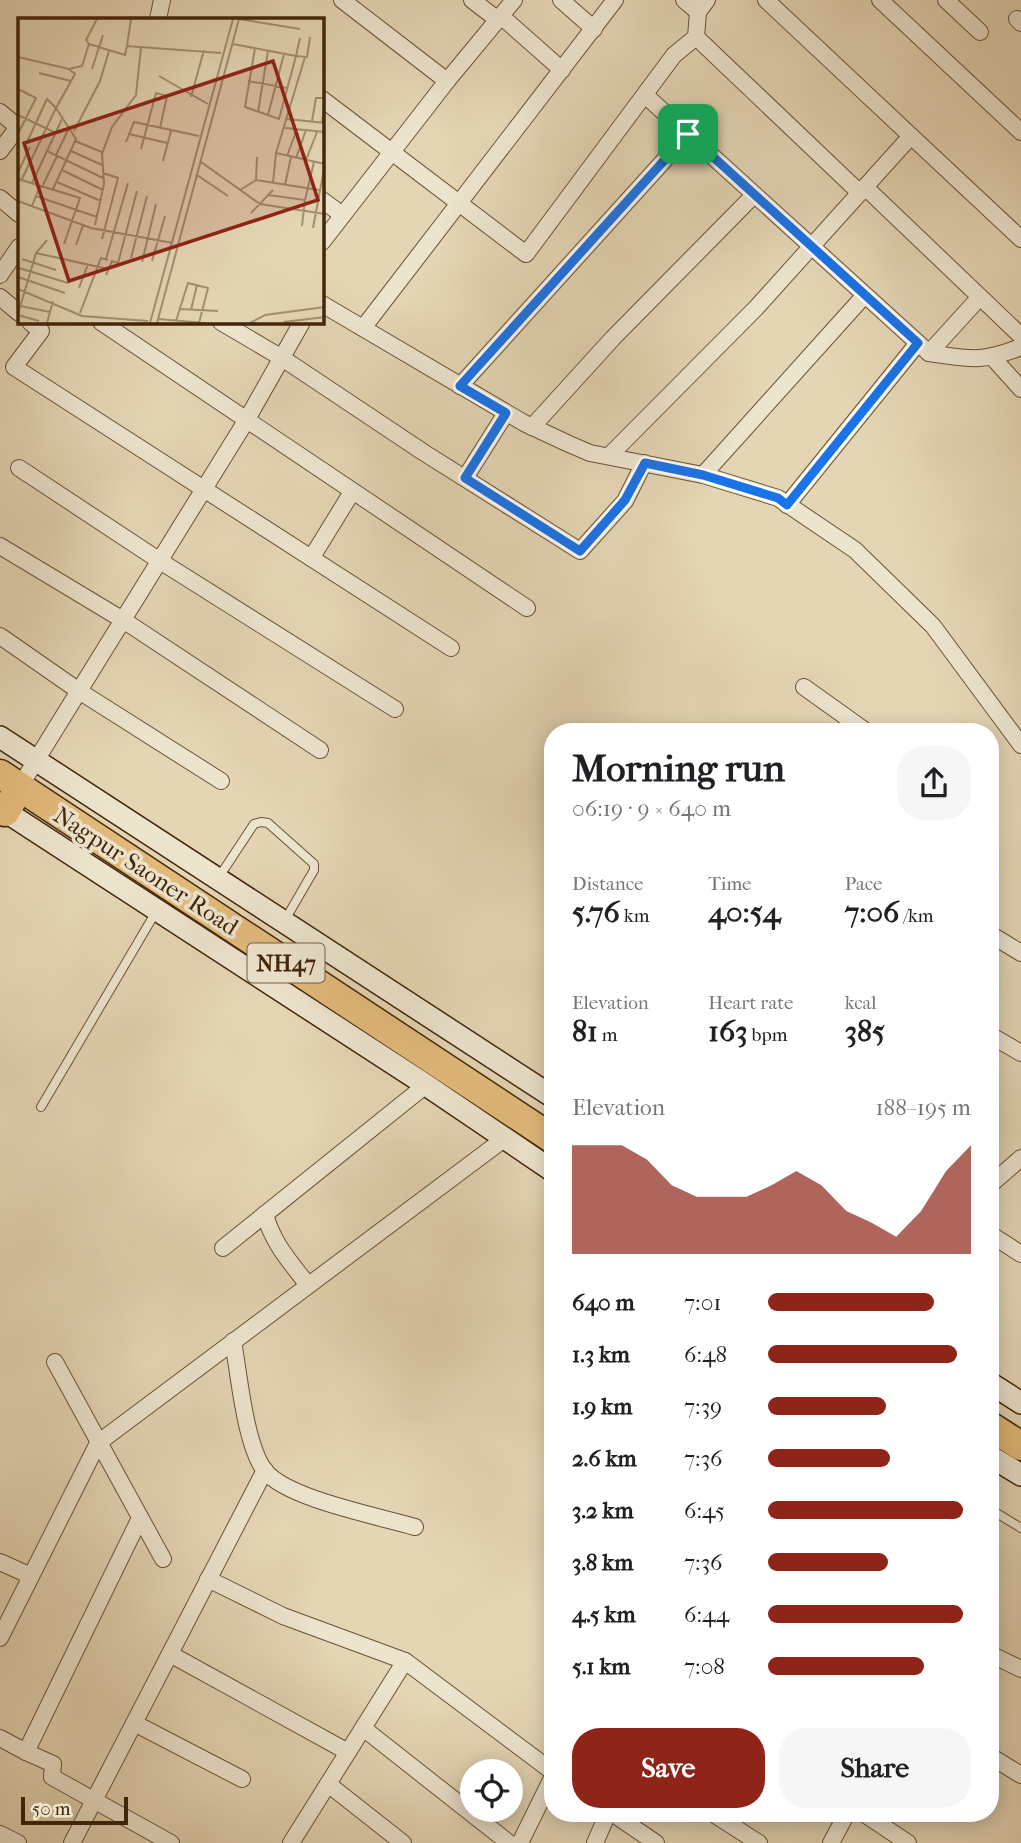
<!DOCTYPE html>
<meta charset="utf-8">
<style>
body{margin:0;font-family:"IM FELL French Canon",serif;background:#f6f6f6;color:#202124;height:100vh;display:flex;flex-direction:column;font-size:26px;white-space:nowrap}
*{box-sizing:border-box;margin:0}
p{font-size:23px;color:#757577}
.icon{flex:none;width:38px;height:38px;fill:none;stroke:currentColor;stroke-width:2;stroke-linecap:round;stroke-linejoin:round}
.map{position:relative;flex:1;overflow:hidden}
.panel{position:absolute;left:544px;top:723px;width:455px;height:1099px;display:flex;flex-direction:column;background:#fff;border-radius:28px;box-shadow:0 4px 18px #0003}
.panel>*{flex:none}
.fabs{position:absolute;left:460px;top:1759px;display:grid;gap:14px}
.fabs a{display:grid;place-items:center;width:63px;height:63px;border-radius:50%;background:#fff;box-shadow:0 4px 18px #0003;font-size:35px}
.scale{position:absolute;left:21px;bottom:18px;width:107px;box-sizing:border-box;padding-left:7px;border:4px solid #422609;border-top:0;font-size:19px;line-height:24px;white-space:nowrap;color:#422609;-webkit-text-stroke:5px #ede4ce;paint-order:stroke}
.pin{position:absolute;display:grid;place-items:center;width:60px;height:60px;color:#fff;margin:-30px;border-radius:14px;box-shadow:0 4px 10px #0006}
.round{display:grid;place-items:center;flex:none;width:74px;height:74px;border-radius:28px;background:#f6f6f6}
.overview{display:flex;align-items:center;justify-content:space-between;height:119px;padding:0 28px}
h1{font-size:38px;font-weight:700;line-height:52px}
.metrics{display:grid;grid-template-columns:repeat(3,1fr);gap:10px;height:119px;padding:7px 28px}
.metrics div{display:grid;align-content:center}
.metrics b{font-size:30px;font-weight:700}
.metrics small{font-size:19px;font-weight:400}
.metrics p{font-size:19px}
.chart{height:196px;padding:14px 28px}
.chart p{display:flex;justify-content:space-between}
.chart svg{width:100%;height:126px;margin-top:7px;fill:#8f2418;opacity:.7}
.button{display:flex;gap:14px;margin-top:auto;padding:14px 28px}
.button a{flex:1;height:80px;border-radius:28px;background:#8f2418;color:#fff;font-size:28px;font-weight:700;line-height:80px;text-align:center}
.button a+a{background:#f6f6f6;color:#202124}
ul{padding:0 28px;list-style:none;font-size:23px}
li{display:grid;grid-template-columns:112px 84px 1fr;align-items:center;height:52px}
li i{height:18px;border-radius:9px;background:#8f2418}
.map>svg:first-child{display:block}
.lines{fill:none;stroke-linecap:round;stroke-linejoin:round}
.lane-casing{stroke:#6a5234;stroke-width:10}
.street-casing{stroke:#6a5234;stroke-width:18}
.secondary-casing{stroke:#422609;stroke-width:24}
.highway-casing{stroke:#422609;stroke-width:31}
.lane{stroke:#ede4ce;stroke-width:8}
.street{stroke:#ede4ce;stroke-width:16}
.secondary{stroke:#ede4ce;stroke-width:21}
.highway{stroke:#e2ba7a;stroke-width:28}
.route-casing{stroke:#fff;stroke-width:14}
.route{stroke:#1a73e8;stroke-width:9}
.labels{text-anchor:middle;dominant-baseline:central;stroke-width:7;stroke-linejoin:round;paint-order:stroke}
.shield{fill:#ede4ce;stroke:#755f44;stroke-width:2}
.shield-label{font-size:23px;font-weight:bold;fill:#422609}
.street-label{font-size:24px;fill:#422609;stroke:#ede4ce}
.inset-road{fill:none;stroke:#a38f70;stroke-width:2}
.view{fill:#8f2418;fill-opacity:0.15;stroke:#8f2418;stroke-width:3.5}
.inset-edge{fill:none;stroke:#422609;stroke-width:3.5}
</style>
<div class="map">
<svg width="1021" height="1843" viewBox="0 0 1021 1843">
<rect width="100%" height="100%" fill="#e4d5b4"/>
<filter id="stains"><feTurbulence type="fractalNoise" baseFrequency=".00286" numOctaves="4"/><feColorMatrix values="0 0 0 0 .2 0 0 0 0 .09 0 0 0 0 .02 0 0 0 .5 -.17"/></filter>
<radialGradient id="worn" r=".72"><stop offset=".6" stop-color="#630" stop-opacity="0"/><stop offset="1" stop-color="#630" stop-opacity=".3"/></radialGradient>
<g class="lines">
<!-- lane casing -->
<g class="lane-casing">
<g id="lane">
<path d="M219 877 254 824 261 822 268 823 314 864V870L285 920"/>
<path d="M41 1107 157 910"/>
<path d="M990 1509 1021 1528"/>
</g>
</g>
<!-- street casing -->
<g class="street-casing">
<g id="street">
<path d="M342 0 447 81"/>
<path d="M472 0 498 20"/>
<path d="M561 0 594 29"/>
<path d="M684 0 698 12"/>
<path d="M766 0 911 136"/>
<path d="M880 0 1021 132"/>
<path d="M946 0 980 32"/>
<path d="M501 16 562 70"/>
<path d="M158 19 162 0"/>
<path d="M1017 19 1021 23"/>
<path d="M696 37 860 193"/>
<path d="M645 95 929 353C971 359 980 363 1021 347"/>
<path d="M322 99 526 254 674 55 696 37 698 12 707 0"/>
<path d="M0 112 19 128"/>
<path d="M0 151 18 127"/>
<path d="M865 187 1021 336"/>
<path d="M0 198 19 214"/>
<path d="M322 200 341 214"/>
<path d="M322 242 447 81 514 0"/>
<path d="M0 275 19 247"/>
<path d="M0 297 19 313"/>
<path d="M322 304 524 423 569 444 590 453 703 475 778 498 855 550 933 626 1021 745"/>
<path d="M30 322 41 331 14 367 451 648"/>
<path d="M101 322 527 608"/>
<path d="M221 322 282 358 423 452 580 551 625 501 644 463"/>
<path d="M363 328 615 0"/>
<path d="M929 353 980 297"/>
<path d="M993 358 1021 389"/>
<path d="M460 386 688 134"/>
<path d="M532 427 613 338 754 195"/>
<path d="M609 456 756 308 911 136 1021 239"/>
<path d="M19 468 160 561 395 709"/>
<path d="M703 475 864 296"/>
<path d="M465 478 506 413"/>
<path d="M787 505 918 343"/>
<path d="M0 546 123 620 320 750"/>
<path d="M312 557 352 492"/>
<path d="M0 636 79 691 221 781"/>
<path d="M804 687 867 732"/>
<path d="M27 775 246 421 302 322"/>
<path d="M990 934 1021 953"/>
<path d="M990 1035 1021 1053"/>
<path d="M990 1185 1021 1158"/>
<path d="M265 1214C272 1242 290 1262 308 1285"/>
<path d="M990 1234 1021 1254"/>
<path d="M223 1248 426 1085"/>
<path d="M233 1341C239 1374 245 1445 265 1471 288 1499 378 1516 415 1527"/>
<path d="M55 1362 163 1559"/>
<path d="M0 1562 31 1576"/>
<path d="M208 1579 283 1616 405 1661 553 1772"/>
<path d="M0 1638 98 1443 504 1139"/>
<path d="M170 1654 348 1752"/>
<path d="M990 1654 1021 1669"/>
<path d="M134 1723 242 1779"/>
<path d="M363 1728 509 1843"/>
<path d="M0 1738 26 1752 140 1518"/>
<path d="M26 1752 53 1764 52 1777 171 1843"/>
<path d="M990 1756 1021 1775"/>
<path d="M328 1784 403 1843"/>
<path d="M612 1813 656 1843"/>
<path d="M712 1813 759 1843"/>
<path d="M863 1813 908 1843"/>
<path d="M0 1834 18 1843"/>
<path d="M72 1843 265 1470"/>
<path d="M291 1843 405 1661"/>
<path d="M520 1843 553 1776"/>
<path d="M595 1843 608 1813"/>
<path d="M831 1843 847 1813"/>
</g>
</g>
<!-- secondary casing -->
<g class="secondary-casing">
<g id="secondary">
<path d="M0 737 553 1097"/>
<path d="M0 808 426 1085 553 1171"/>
<path d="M990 1383 1021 1403"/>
<path d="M990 1456 1021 1475"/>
</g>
</g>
<!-- highway casing -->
<g class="highway-casing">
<g id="highway">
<path d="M0 774 553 1139"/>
<path d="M5 812 20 787"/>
<path d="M990 1426 1021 1446"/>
</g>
</g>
<!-- lane -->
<use href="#lane" class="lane"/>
<!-- street -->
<use href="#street" class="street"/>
<!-- secondary -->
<use href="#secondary" class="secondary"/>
<!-- highway -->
<use href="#highway" class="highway"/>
</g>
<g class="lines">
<!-- route casing -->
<g class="route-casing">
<path id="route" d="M688 134 918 343 787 505 778 498 703 475 645 463 625 500 580 551 465 478 506 413 460 386Z"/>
</g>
<!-- route -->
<use href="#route" class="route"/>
</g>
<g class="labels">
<!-- shield labels -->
<rect class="shield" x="247.5" y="943.5" width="77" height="39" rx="5"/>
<g class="shield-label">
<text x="286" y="963">NH47</text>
</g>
<!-- street labels -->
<g class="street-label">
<text transform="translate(146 871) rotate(33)">Nagpur Saoner Road</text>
</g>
</g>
<!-- overview -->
<g transform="translate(18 18)">
<rect width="306" height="306" fill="#e4d5b4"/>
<path class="inset-road" d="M221 1 282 11M71 26 68 22 79 1M215 26 278 38 282 20M109 28 113 1M237 30 227 89 261 101 278 38 289 39 292 19M0 39 51 51 64 48 71 26 107 37 109 28 203 35M74 51 85 17M21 55 53 63M141 58 190 86M230 63 269 70M0 71 18 80 0 116M173 79 186 32M240 94 250 33M0 97 38 115M250 97 266 36M45 99 29 133 85 160M269 101 307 105M294 103 298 80H307M304 104 307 83M267 110 307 114M56 113 82 63 91 33M111 116 149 125M57 123 84 134M108 124 116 104 181 118M123 131 138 75 149 78 142 110M53 133 84 147M258 135 307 146M38 137 52 108M269 138 279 111M278 140 288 112M288 142 299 114M145 143 153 113M183 144 242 186 307 196M44 152 85 172M0 154 12 129M179 157 210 178M0 161 62 180 46 226M4 161 38 90 29 81 9 124M238 162 301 172M39 164 83 183M14 165 29 133M255 165 258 135 287 39M25 167 39 138M267 167 273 139M35 171 58 121 38 90 57 56 51 51M222 172 238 162 239 139M250 177 287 182 284 208M18 178 79 199M287 182 296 144M0 183 73 210 155 225M14 188 22 168M233 195 255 172M77 207 86 166 84 136 94 109 118 77 123 29M295 210 307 146M84 221 100 160 85 155M58 227 65 207M18 235 90 251M113 240 129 178M4 241 38 252M88 241 110 165M134 243 147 198M124 244 138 186M1 250 50 265M88 257 94 243 100 245 119 173M0 259 47 275M61 270 70 246M0 271 64 298 130 303M2 288 32 294M162 291 200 293M173 292 179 267M62 295 83 240 90 242M0 296 18 235 29 222M0 297 21 303M140 301 187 305M158 303 170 265 190 270 181 305M266 304 307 299M29 305 35 283M132 305 215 1M139 305 221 1M232 305 247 297 307 289"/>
<path class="view" d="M255 43 300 182 51 263 6 125Z"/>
<rect width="306" height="306" class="inset-edge"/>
</g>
<rect width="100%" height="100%" filter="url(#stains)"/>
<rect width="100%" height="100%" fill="url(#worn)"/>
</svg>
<div class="fabs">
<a><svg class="icon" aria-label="locate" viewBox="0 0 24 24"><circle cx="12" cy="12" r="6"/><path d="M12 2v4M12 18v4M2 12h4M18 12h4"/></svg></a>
</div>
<div class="scale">50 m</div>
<div class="pin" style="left:688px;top:134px;background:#1e9e55"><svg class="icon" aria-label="arrive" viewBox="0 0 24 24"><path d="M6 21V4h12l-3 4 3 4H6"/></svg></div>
<section class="panel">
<div class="overview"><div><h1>Morning run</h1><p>06:19 · 9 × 640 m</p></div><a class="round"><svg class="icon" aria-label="share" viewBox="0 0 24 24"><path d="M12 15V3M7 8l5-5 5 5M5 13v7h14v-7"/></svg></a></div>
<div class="metrics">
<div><p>Distance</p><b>5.76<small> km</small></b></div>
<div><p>Time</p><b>40:54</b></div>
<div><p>Pace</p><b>7:06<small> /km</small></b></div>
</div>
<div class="metrics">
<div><p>Elevation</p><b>81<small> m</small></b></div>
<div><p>Heart rate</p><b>163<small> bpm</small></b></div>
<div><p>kcal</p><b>385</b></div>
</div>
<div class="chart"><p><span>Elevation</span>188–195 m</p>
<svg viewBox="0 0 160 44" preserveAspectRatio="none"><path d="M0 44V6L10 6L20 6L30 11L40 20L50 24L60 24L70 24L80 20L90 15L100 20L110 29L120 33L130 38L140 29L150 15L160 6V44z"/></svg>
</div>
<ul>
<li><b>640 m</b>7:01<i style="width:82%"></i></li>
<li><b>1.3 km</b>6:48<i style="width:93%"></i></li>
<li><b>1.9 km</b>7:39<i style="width:58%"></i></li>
<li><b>2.6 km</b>7:36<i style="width:60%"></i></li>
<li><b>3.2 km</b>6:45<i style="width:96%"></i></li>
<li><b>3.8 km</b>7:36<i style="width:59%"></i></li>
<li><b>4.5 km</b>6:44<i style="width:96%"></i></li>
<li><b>5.1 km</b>7:08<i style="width:77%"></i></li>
</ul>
<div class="button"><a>Save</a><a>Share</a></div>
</section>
</div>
